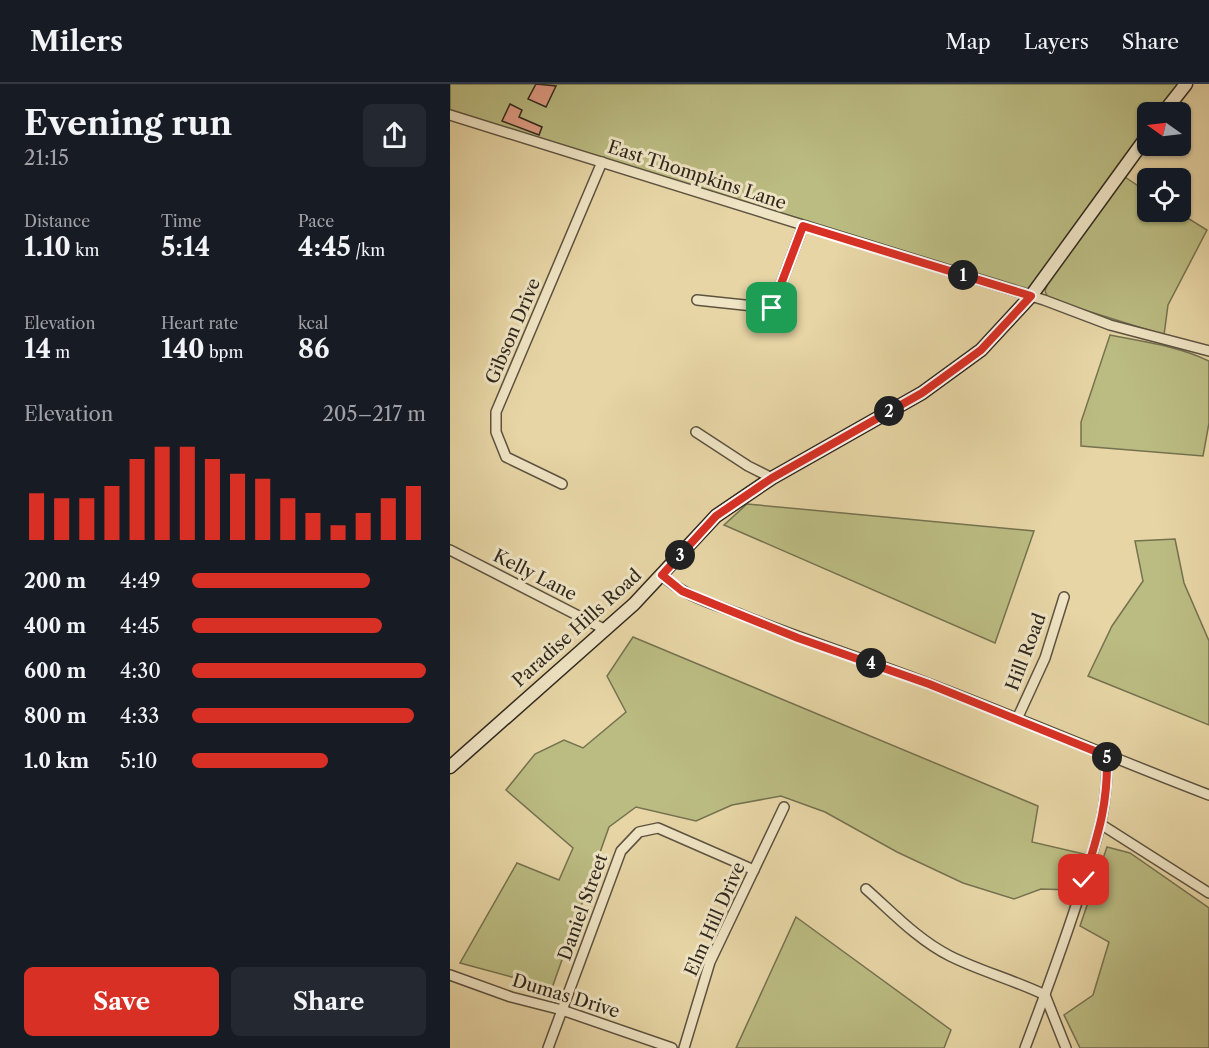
<!DOCTYPE html>
<meta charset="utf-8">
<style>
body{margin:0;font-family:"Libre Caslon Text",serif;background:#242831;color:#f1f3f6;height:100vh;display:flex;flex-direction:column;font-size:22px;white-space:nowrap}
*{box-sizing:border-box;margin:0}
p{font-size:20px;color:#9ea1a6}
.icon{flex:none;width:33px;height:33px;fill:none;stroke:currentColor;stroke-width:2;stroke-linecap:round;stroke-linejoin:round}
.map{position:relative;flex:1;overflow:hidden}
.details{display:flex;flex-direction:column;background:#171b24;width:450px}
.details>*{flex:none}
.needle{width:39px;rotate:284deg}
.controls{position:absolute;left:687px;top:18px;display:grid;gap:12px}
.controls a{display:grid;place-items:center;width:54px;height:54px;border-radius:9px;background:#171b24;box-shadow:0 2px 4px #0004;font-size:30px}
.pin{position:absolute;display:grid;place-items:center;width:51px;height:51px;color:#fff;margin:-26px;border-radius:12px;box-shadow:0 3px 9px #0006}
.km{position:absolute;width:30px;height:30px;margin:-15px;border-radius:50%;background:#222;color:#fff;font-size:16px;line-height:30px;text-align:center}
.round{display:grid;place-items:center;flex:none;width:63px;height:63px;border-radius:9px;background:#242831}
.overview{display:flex;align-items:center;justify-content:space-between;height:102px;padding:0 24px}
h1{font-size:33px;font-weight:800;line-height:45px}
.metrics{display:grid;grid-template-columns:repeat(3,1fr);gap:9px;height:102px;padding:6px 24px}
.metrics div{display:grid;align-content:center}
.metrics b{font-size:26px;font-weight:800}
.metrics small{font-size:16px;font-weight:400}
.metrics p{font-size:16px}
.chart{height:168px;padding:12px 24px}
.chart p{display:flex;justify-content:space-between}
.chart svg{width:100%;height:108px;margin-top:6px;stroke:#d93025;stroke-width:6}
.button{display:flex;gap:12px;margin-top:auto;padding:12px 24px}
.button a{flex:1;height:69px;border-radius:9px;background:#d93025;color:#fff;font-size:24px;font-weight:800;line-height:69px;text-align:center}
.button a+a{background:#242831;color:#f1f3f6}
ul{padding:0 24px;list-style:none;font-size:20px}
li{display:grid;grid-template-columns:96px 72px 1fr;align-items:center;height:45px}
li i{height:15px;border-radius:8px;background:#d93025}
header{display:flex;align-items:center;gap:36px;box-sizing:border-box;height:84px;padding:0 30px;background:#171b24;border-bottom:2px solid #363941}
header strong{font-size:28px}
nav{display:flex;gap:33px;margin-inline-start:auto;font-size:21px}
main{display:flex;flex:1;min-height:0}
.map>svg:first-child{display:block}
.green{fill:#bbbc82;stroke:#757250;stroke-width:1.5}
.building{fill:#e39f86;stroke:#2f281e;stroke-width:1.5}
.lines{fill:none;stroke-linecap:round;stroke-linejoin:round}
.street-casing{stroke:#5d5340;stroke-width:12}
.secondary-casing{stroke:#2f281e;stroke-width:15}
.street{stroke:#efe4c4;stroke-width:9}
.secondary{stroke:#efe4c4;stroke-width:12}
.route-casing{stroke:#fff;stroke-width:12}
.route{stroke:#d93025;stroke-width:8}
.labels{text-anchor:middle;dominant-baseline:central;stroke-width:6;stroke-linejoin:round;paint-order:stroke}
.street-label{font-size:18px;fill:#2f281e;stroke:#efe4c4}
</style>
<header>
<strong>Milers</strong>
<nav><a>Map</a><a>Layers</a><a>Share</a></nav>
</header>
<main>
<section class="details">
<div class="overview"><div><h1>Evening run</h1><p>21:15</p></div><a class="round"><svg class="icon" aria-label="share" viewBox="0 0 24 24"><path d="M12 15V3M7 8l5-5 5 5M5 13v7h14v-7"/></svg></a></div>
<div class="metrics">
<div><p>Distance</p><b>1.10<small> km</small></b></div>
<div><p>Time</p><b>5:14</b></div>
<div><p>Pace</p><b>4:45<small> /km</small></b></div>
</div>
<div class="metrics">
<div><p>Elevation</p><b>14<small> m</small></b></div>
<div><p>Heart rate</p><b>140<small> bpm</small></b></div>
<div><p>kcal</p><b>86</b></div>
</div>
<div class="chart"><p><span>Elevation</span>205–217 m</p>
<svg viewBox="0 0 160 44" preserveAspectRatio="none"><path d="M5 44V25M15 44V27M25 44V27M35 44V22M45 44V11M55 44V6M65 44V6M75 44V11M85 44V17M95 44V19M105 44V27M115 44V33M125 44V38M135 44V33M145 44V27M155 44V22"/></svg>
</div>
<ul>
<li><b>200 m</b>4:49<i style="width:76%"></i></li>
<li><b>400 m</b>4:45<i style="width:81%"></i></li>
<li><b>600 m</b>4:30<i style="width:100%"></i></li>
<li><b>800 m</b>4:33<i style="width:95%"></i></li>
<li><b>1.0 km</b>5:10<i style="width:58%"></i></li>
</ul>
<div class="button"><a>Save</a><a>Share</a></div>
</section>
<div class="map">
<svg width="759" height="964" viewBox="0 0 759 964">
<rect width="100%" height="100%" fill="#e7d5a5"/>
<filter id="stains"><feTurbulence type="fractalNoise" baseFrequency=".00333" numOctaves="4"/><feColorMatrix values="0 0 0 0 .2 0 0 0 0 .09 0 0 0 0 .02 0 0 0 .5 -.17"/></filter>
<radialGradient id="worn" r=".72"><stop offset=".6" stop-color="#630" stop-opacity="0"/><stop offset="1" stop-color="#630" stop-opacity=".3"/></radialGradient>
<!-- green -->
<g class="green">
<path d="M0 0H729L708 28H698L697 42 579 205 0 28Z"/>
<path d="M675 93 697 108 698 128H728L757 146 718 221 714 251 612 219 598 214 595 207 599 196Z"/>
<path d="M660 251C694 258 728 262 759 277V339L753 372 631 362V338Z"/>
<path d="M297 420 584 447 545 559 274 441Z"/>
<path d="M725 455 734 499 759 557V641L638 592 662 542 693 497 685 457Z"/>
<path d="M183 553 588 722 582 758 634 770 622 806 591 805 564 815 513 799 447 768 375 728 331 712 282 721 246 737 186 723 159 743 102 904 10 879 67 779 109 796 123 764 56 706 85 670 114 656 133 664 176 628 157 592Z"/>
<path d="M657 763 680 769 759 824V964H630L614 931 643 911 659 858 630 842Z"/>
<path d="M346 833 501 946 494 964H286Z"/>
</g>
<!-- building -->
<g class="building">
<path d="M86 0 106 2 96 23 78 15Z"/>
<path d="M60 20 72 26 69 33 92 43 89 51 52 37Z"/>
</g>
<g class="lines">
<!-- street casing -->
<g class="street-casing">
<g id="street">
<path d="M0 31 594 216 660 241 759 267"/>
<path d="M247 216 322 224 353 142"/>
<path d="M246 348 298 382 322 394"/>
<path d="M112 400 56 373 46 348V328L152 78"/>
<path d="M0 466 156 546"/>
<path d="M212 491C233 512 264 520 292 531 354 556 418 576 480 600 574 636 665 675 759 711"/>
<path d="M567 635 595 574 614 513"/>
<path d="M652 741 759 809"/>
<path d="M416 805C442 828 468 856 500 872 530 887 564 896 595 911L616 964"/>
<path d="M0 891 61 913 112 926 222 964"/>
<path d="M98 964 171 767 189 748 208 744 304 786"/>
<path d="M234 964 260 878 334 723"/>
<path d="M575 964C595 911 615 857 632 803 647 754 658 725 657 672"/>
</g>
</g>
<!-- secondary casing -->
<g class="secondary-casing">
<g id="secondary">
<path d="M714 28 736 0"/>
<path d="M0 683 184 520 266 432 322 394 472 309 531 266 581 212 698 51"/>
</g>
</g>
<!-- street -->
<use href="#street" class="street"/>
<!-- secondary -->
<use href="#secondary" class="secondary"/>
</g>
<g class="lines">
<!-- route casing -->
<g class="route-casing">
<path id="route" d="M322 224 353 142 581 212 531 266 472 309 322 394 266 432 212 491 232 507 266 521 348 554 479 600 657 672C658 722 648 750 634 796"/>
</g>
<!-- route -->
<use href="#route" class="route"/>
</g>
<g class="labels">
<!-- street labels -->
<g class="street-label">
<text transform="translate(247 91) rotate(18)">East Thompkins Lane</text>
<text transform="translate(63 247) rotate(-67)">Gibson Drive</text>
<text transform="translate(85 491) rotate(27)">Kelly Lane</text>
<text transform="translate(127 544) rotate(-42)">Paradise Hills Road</text>
<text transform="translate(576 568) rotate(-69)">Hill Road</text>
<text transform="translate(133 823) rotate(-70)">Daniel Street</text>
<text transform="translate(265 835) rotate(-66)">Elm Hill Drive</text>
<text transform="translate(116 912) rotate(17)">Dumas Drive</text>
</g>
</g>
<rect width="100%" height="100%" filter="url(#stains)"/>
<rect width="100%" height="100%" fill="url(#worn)"/>
</svg>
<div class="controls">
<a><svg class="needle" viewBox="-14 -14 28 28"><path d="M0-13l5 13h-10z" fill="#e53935"/><path d="M0 13l5-13h-10z" fill="#9ea1a6"/></svg></a>
<a><svg class="icon" aria-label="locate" viewBox="0 0 24 24"><circle cx="12" cy="12" r="6"/><path d="M12 2v4M12 18v4M2 12h4M18 12h4"/></svg></a>
</div>
<div class="pin" style="left:322px;top:224px;background:#1e9e55"><svg class="icon" aria-label="arrive" viewBox="0 0 24 24"><path d="M6 21V4h12l-3 4 3 4H6"/></svg></div>
<div class="pin" style="left:634px;top:796px;background:#d93025"><svg class="icon" aria-label="check" viewBox="0 0 24 24"><path d="M5 12l5 5 9-10"/></svg></div>
<b class="km" style="left:513px;top:191px">1</b>
<b class="km" style="left:439px;top:327px">2</b>
<b class="km" style="left:230px;top:471px">3</b>
<b class="km" style="left:421px;top:579px">4</b>
<b class="km" style="left:657px;top:673px">5</b>
</div>
</main>
